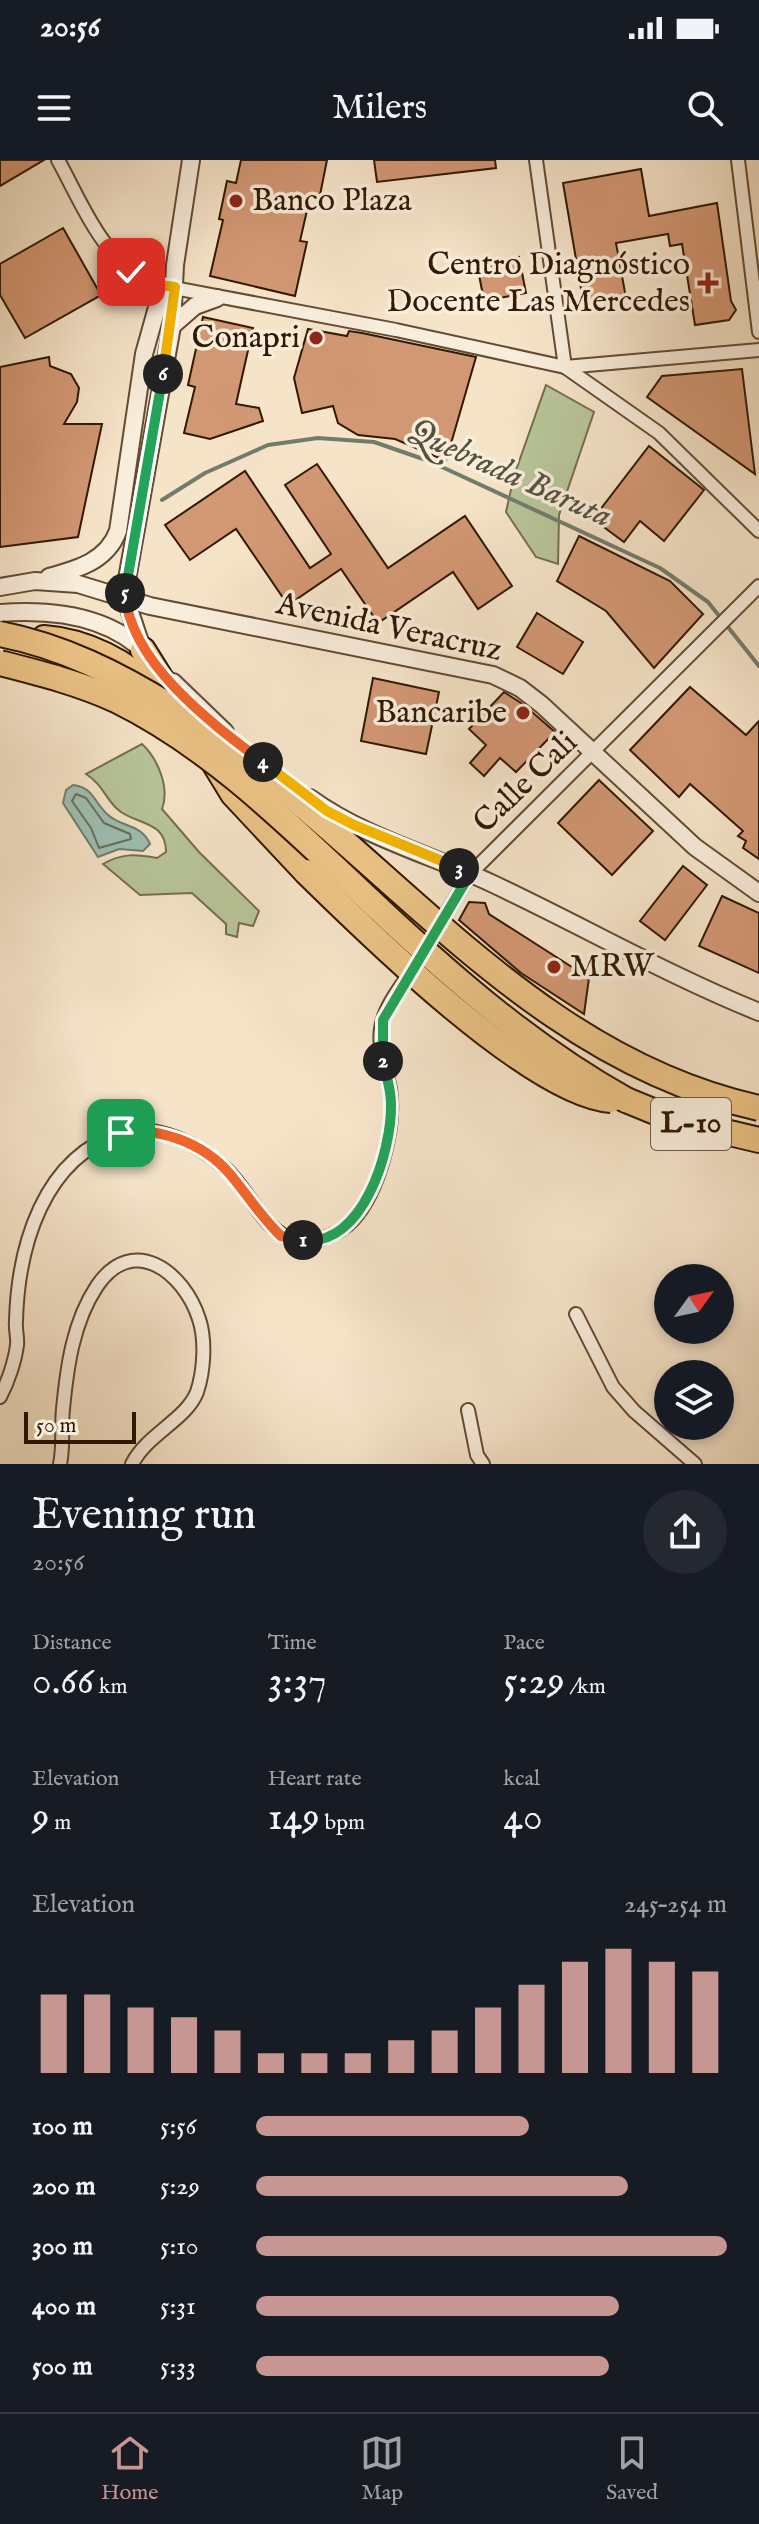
<!DOCTYPE html>
<meta charset="utf-8">
<style>
body{margin:0;font-family:"IM FELL English",serif;background:#242831;color:#f1f3f6;height:100vh;display:flex;flex-direction:column;font-size:30px;white-space:nowrap}
*{box-sizing:border-box;margin:0}
p{font-size:26px;color:#9ea1a6}
.icon{flex:none;width:44px;height:44px;fill:none;stroke:currentColor;stroke-width:2;stroke-linecap:round;stroke-linejoin:round}
.map{position:relative;height:1304px;overflow:hidden}
.panel{display:flex;flex-direction:column;background:#171b24;flex:1}
.panel>*{flex:none}
.needle{width:52px;rotate:57deg}
.buttons{position:absolute;left:654px;top:1104px;display:grid;gap:16px}
.buttons a{display:grid;place-items:center;width:80px;height:80px;border-radius:50%;background:#171b24;box-shadow:0 4px 12px #0003;font-size:40px}
.scale{position:absolute;left:24px;bottom:20px;width:112px;box-sizing:border-box;padding-left:8px;border:4px solid #311800;border-top:0;font-size:22px;line-height:28px;white-space:nowrap;color:#311800;-webkit-text-stroke:6px #f9eddc;paint-order:stroke}
.pin{position:absolute;display:grid;place-items:center;width:68px;height:68px;color:#fff;margin:-34px;border-radius:16px;box-shadow:0 4px 12px #0006}
.km{position:absolute;width:40px;height:40px;margin:-20px;border-radius:50%;background:#222;color:#fff;font-size:22px;line-height:40px;text-align:center}
.round{display:grid;place-items:center;flex:none;width:84px;height:84px;border-radius:42px;background:#242831}
.summary{display:flex;align-items:center;justify-content:space-between;height:136px;padding:0 32px}
h1{font-size:44px;font-weight:600;line-height:60px}
.figures{display:grid;grid-template-columns:repeat(3,1fr);gap:12px;height:136px;padding:8px 32px}
.figures div{display:grid;align-content:center}
.figures b{font-size:40px;font-weight:600}
.figures small{font-size:22px;font-weight:400}
.figures p{font-size:22px}
.chart{height:224px;padding:16px 32px}
.chart p{display:flex;justify-content:space-between}
.chart svg{width:100%;height:144px;margin-top:8px;stroke:#c59692;stroke-width:6}
ul{padding:0 32px;list-style:none;font-size:26px}
li{display:grid;grid-template-columns:128px 96px 1fr;align-items:center;height:60px}
li i{height:20px;border-radius:10px;background:#c59692}
.status{display:flex;justify-content:space-between;align-items:center;height:56px;padding:0 40px;background:#171b24;direction:ltr}
.status svg{height:22px;fill:currentColor}
header{display:flex;justify-content:space-between;align-items:center;height:104px;padding:0 32px;background:#171b24;font-size:36px;font-weight:600}
.tabs{display:flex;justify-content:space-around;align-items:center;height:112px;border-top:2px solid #363941;background:#171b24;font-size:22px;color:#9ea1a6}
.tabs a{display:grid;justify-items:center;gap:4px}
.tabs .on{color:#c59692}
.map>svg:first-child{display:block}
.green{fill:#b8c59a;stroke:#746e4d;stroke-width:2}
.water{fill:#9dbfb3;stroke:#727c6b;stroke-width:2}
.lines{fill:none;stroke-linecap:round;stroke-linejoin:round}
.shore{stroke:#676c5a;stroke-width:2}
.stream{stroke:#727c6b;stroke-width:4}
.building{fill:#d29773;stroke:#311800;stroke-width:2}
.minor-casing{stroke:#624b32;stroke-width:16}
.tertiary-casing{stroke:#624b32;stroke-width:20}
.motorway-casing{stroke:#311800;stroke-width:28}
.minor{stroke:#f9eddc;stroke-width:12}
.tertiary{stroke:#f9eddc;stroke-width:16}
.motorway{stroke:#ebc284;stroke-width:24}
.motorway-bridge-casing{stroke:#311800;stroke-width:28;stroke-linecap:butt}
.motorway-bridge{stroke:#ebc284;stroke-width:24}
.split-1-casing{stroke:#fff;stroke-width:16}
.split-2-casing{stroke:#fff;stroke-width:16}
.split-3-casing{stroke:#fff;stroke-width:16}
.split-4-casing{stroke:#fff;stroke-width:16}
.split-5-casing{stroke:#fff;stroke-width:16}
.split-6-casing{stroke:#fff;stroke-width:16}
.split-7-casing{stroke:#fff;stroke-width:16}
.split-1{stroke:#f0652b;stroke-width:10}
.split-2{stroke:#22a559;stroke-width:10}
.split-3{stroke:#22a559;stroke-width:10}
.split-4{stroke:#f5b400;stroke-width:10}
.split-5{stroke:#f0652b;stroke-width:10}
.split-6{stroke:#22a559;stroke-width:10}
.split-7{stroke:#f5b400;stroke-width:10}
.poi-dot{fill:#8f2418;stroke:#f9eddc;stroke-width:3}
.labels{text-anchor:middle;dominant-baseline:central;stroke-width:7;stroke-linejoin:round;paint-order:stroke}
.shield{fill:#f9eddc;stroke:#6d5842;stroke-width:2}
.shield-label{font-size:30px;font-weight:bold;fill:#311800}
.poi-label{font-size:32px;fill:#311800;stroke:#f9eddc;text-anchor:end}
.street-label{font-size:32px;fill:#311800;stroke:#f9eddc}
.water-label{font-size:34px;font-style:italic;fill:#57523f;stroke:#f9eddc}
</style>
<div class="status"><b>20:56</b><svg viewBox="0 0 49 12"><path d="M0 12V9h3v3zM5 12V6h3v6zM10 12V3h3v9zM15 12V0h3v12zM26 1h20v11H26zM47 4h2v5h-2z"/></svg></div>
<header><svg class="icon" aria-label="menu" viewBox="0 0 24 24"><path d="M4 6h16M4 12h16M4 18h16"/></svg>Milers<svg class="icon" aria-label="search" viewBox="0 0 24 24"><circle cx="10" cy="10" r="6"/><path d="M15 15l6 6"/></svg></header>
<div class="map">
<svg width="759" height="1304" viewBox="0 0 759 1304">
<rect width="100%" height="100%" fill="#f6e4c9"/>
<filter id="stains"><feTurbulence type="fractalNoise" baseFrequency=".0025" numOctaves="4"/><feColorMatrix values="0 0 0 0 .2 0 0 0 0 .09 0 0 0 0 .02 0 0 0 .5 -.17"/></filter>
<radialGradient id="worn" r=".72"><stop offset=".6" stop-color="#630" stop-opacity="0"/><stop offset="1" stop-color="#630" stop-opacity=".3"/></radialGradient>
<!-- green -->
<g class="green">
<path d="M546 225 594 252 559 355 558 404 536 397 506 352 514 316Z"/>
<path d="M142 584C158 599 170 628 162 649L199 692 259 751 253 766 239 763 237 777 226 774V764L192 733 140 735 103 704C122 693 136 694 157 698L166 692C166 662 140 665 121 652 106 642 105 626 86 614Z"/>
</g>
<!-- water -->
<path class="water" d="M73 625C93 627 94 642 107 654 121 668 141 663 150 684L143 691 119 689 98 697 63 643 66 630Z"/>
<g class="lines">
<!-- shore -->
<path class="shore" d="M76 634 86 638 104 663 130 674 131 679 99 688 91 668 72 641Z"/>
<!-- stream -->
<path class="stream" d="M162 340 205 313 268 285 318 278 374 282 429 301 660 408 708 442 759 506"/>
</g>
<!-- building -->
<g class="building">
<path d="M0 0H44L0 26Z"/>
<path d="M241 0H327L320 35 311 33 300 81 307 82 295 136 210 116 223 60 219 59 227 21 236 23Z"/>
<path d="M374 0H495L496 8 377 22Z"/>
<path d="M641 9 649 56 717 43 731 141 736 150 729 160 695 165 682 84 670 86 668 74 616 83 626 138 584 146 563 23Z"/>
<path d="M63 68 101 135 25 178 0 135V104Z"/>
<path d="M519 97 526 133 484 141 477 104Z"/>
<path d="M203 157 253 168 236 244 259 248 263 261 210 279 184 273 195 227 188 225Z"/>
<path d="M308 169 347 176 349 171 362 173 476 197 446 301 395 279 358 275 338 263 333 246 302 253 294 218Z"/>
<path d="M49 197 50 206 71 214 79 228 77 242 64 264H102L78 377 0 387V207Z"/>
<path d="M742 209 755 314 647 237 662 216Z"/>
<path d="M649 286 704 330 664 381 640 361 624 382 593 359Z"/>
<path d="M317 304 388 408 465 356 512 426 478 449 453 412 378 463 341 409 288 445 236 369 190 400 165 365 245 311 310 408 331 394 285 325Z"/>
<path d="M579 376 670 421 703 454 654 508 606 451 557 421Z"/>
<path d="M537 453 583 482 563 514 517 487Z"/>
<path d="M373 518 439 532 426 594 361 581Z"/>
<path d="M690 527 746 575 759 561V699L743 688 746 681 738 676 743 671 690 624 679 637 630 590Z"/>
<path d="M504 532 524 545 555 572 516 612 500 598 484 616 470 603 486 585 469 569Z"/>
<path d="M599 620 653 671 612 715 558 663Z"/>
<path d="M683 706 707 725 665 780 640 761Z"/>
<path d="M722 736 759 753V813L699 786Z"/>
<path d="M469 742 485 743 489 754 589 818 584 854 521 813 459 760Z"/>
</g>
<g class="lines">
<!-- minor casing -->
<g class="minor-casing">
<g id="minor">
<path d="M58 0C86 51 99 94 153 124L396 170 565 207 659 273 759 371"/>
<path d="M536 0 565 207"/>
<path d="M738 0 759 172"/>
<path d="M565 207 759 190"/>
<path d="M422 794 470 714 759 426"/>
<path d="M576 1154 613 1227 634 1251 695 1304"/>
<path d="M0 1237C8 1222 15 1201 17 1185 18 1177 15 1169 16 1161 18 1087 43 997 122 973 157 962 202 986 227 1010 256 1038 271 1094 322 1079 333 1075 345 1069 353 1060 379 1031 396 967 390 929 386 909 378 889 381 869 383 849 401 826 412 810"/>
<path d="M468 1250 477 1295 483 1304"/>
<path d="M60 1304C64 1286 61 1267 63 1249 67 1207 73 1162 97 1126 133 1073 184 1112 199 1159 206 1180 204 1211 197 1232 186 1260 147 1274 132 1304"/>
</g>
</g>
<!-- tertiary casing -->
<g class="tertiary-casing">
<g id="tertiary">
<path d="M172 166 195 146 217 138"/>
<path d="M49 417C78 409 107 401 118 371L144 194 158 144 175 127"/>
<path d="M0 427 35 421 78 424 150 446 493 515 520 528 542 545 695 687 759 733"/>
<path d="M0 453C52 449 111 456 149 496"/>
<path d="M142 488 125 437 126 425 172 166 175 105 191 0"/>
<path d="M173 522 225 572"/>
<path d="M310 638C364 677 431 695 491 723 581 765 667 815 759 852"/>
</g>
</g>
<!-- motorway casing -->
<g class="motorway-casing">
<g id="motorway">
<path d="M44 478C85 481 128 502 156 532"/>
<path d="M143 490 186 559"/>
<path d="M214 603 233 634 306 712"/>
<path d="M626 940 675 960 759 980"/>
</g>
</g>
<!-- minor -->
<use href="#minor" class="minor"/>
<!-- tertiary -->
<use href="#tertiary" class="tertiary"/>
<!-- motorway -->
<use href="#motorway" class="motorway"/>
<!-- motorway-bridge casing -->
<g class="motorway-bridge-casing">
<g id="motorway-bridge">
<path d="M0 474C62 486 118 514 171 547 373 672 516 895 759 948"/>
<path d="M0 503C39 513 79 523 116 540 218 590 299 675 381 751 458 823 535 889 626 940"/>
<path d="M306 712C365 770 532 935 611 940"/>
</g>
</g>
<!-- motorway-bridge -->
<use href="#motorway-bridge" class="motorway-bridge"/>
</g>
<g class="lines">
<!-- split-1 casing -->
<g class="split-1-casing">
<path id="split-1" d="M121 973C159 966 204 984 229 1013 247 1034 261 1057 281 1076L303 1080"/>
</g>
<!-- split-2 casing -->
<g class="split-2-casing">
<path id="split-2" d="M303 1080C363 1088 392 990 391 944 391 929 386 915 383 901"/>
</g>
<!-- split-3 casing -->
<g class="split-3-casing">
<path id="split-3" d="M383 901V860L470 714 459 708"/>
</g>
<!-- split-4 casing -->
<g class="split-4-casing">
<path id="split-4" d="M263 602 327 651 354 665 459 708"/>
</g>
<!-- split-5 casing -->
<g class="split-5-casing">
<path id="split-5" d="M125 433C130 503 211 563 263 602"/>
</g>
<!-- split-6 casing -->
<g class="split-6-casing">
<path id="split-6" d="M125 433 163 214"/>
</g>
<!-- split-7 casing -->
<g class="split-7-casing">
<path id="split-7" d="M131 112 153 124 175 127 163 214"/>
</g>
<!-- split-1 -->
<use href="#split-1" class="split-1"/>
<!-- split-2 -->
<use href="#split-2" class="split-2"/>
<!-- split-3 -->
<use href="#split-3" class="split-3"/>
<!-- split-4 -->
<use href="#split-4" class="split-4"/>
<!-- split-5 -->
<use href="#split-5" class="split-5"/>
<!-- split-6 -->
<use href="#split-6" class="split-6"/>
<!-- split-7 -->
<use href="#split-7" class="split-7"/>
</g>
<!-- markers -->
<g class="poi-dot">
<circle cx="236" cy="41" r="8"/>
<path d="M704 111h8v8h8v8h-8v8h-8v-8h-8v-8h8z"/>
<circle cx="316" cy="178" r="8"/>
<circle cx="523" cy="553" r="8"/>
<circle cx="554" cy="807" r="8"/>
</g>
<g class="labels">
<!-- shield labels -->
<rect class="shield" x="651" y="938" width="80" height="52" rx="6"/>
<g class="shield-label">
<text x="691" y="964">L-10</text>
</g>
<!-- poi labels -->
<g class="poi-label">
<text x="252" y="41" text-anchor="start">Banco Plaza</text>
<text x="690" y="105">Centro Diagnóstico<tspan x="690" dy="37">Docente Las Mercedes</tspan></text>
<text x="300" y="178">Conapri</text>
<text x="507" y="553">Bancaribe</text>
<text x="570" y="807" text-anchor="start">MRW</text>
</g>
<!-- street labels -->
<g class="street-label">
<text transform="translate(389 468) rotate(12)">Avenida Veracruz</text>
<text transform="translate(526 623) rotate(-44)">Calle Cali</text>
</g>
<!-- water labels -->
<g class="water-label">
<text transform="translate(510 314) rotate(24)">Quebrada Baruta</text>
</g>
</g>
<rect width="100%" height="100%" filter="url(#stains)"/>
<rect width="100%" height="100%" fill="url(#worn)"/>
</svg>
<div class="buttons">
<a><svg class="needle" viewBox="-14 -14 28 28"><path d="M0-13l5 13h-10z" fill="#e53935"/><path d="M0 13l5-13h-10z" fill="#9ea1a6"/></svg></a>
<a><svg class="icon" aria-label="layers" viewBox="0 0 24 24"><path d="M12 4l9 5-9 5-9-5zM3 14l9 5 9-5"/></svg></a>
</div>
<div class="scale">50 m</div>
<div class="pin" style="left:121px;top:973px;background:#1e9e55"><svg class="icon" aria-label="arrive" viewBox="0 0 24 24"><path d="M6 21V4h12l-3 4 3 4H6"/></svg></div>
<div class="pin" style="left:131px;top:112px;background:#d93025"><svg class="icon" aria-label="check" viewBox="0 0 24 24"><path d="M5 12l5 5 9-10"/></svg></div>
<b class="km" style="left:303px;top:1080px">1</b>
<b class="km" style="left:383px;top:901px">2</b>
<b class="km" style="left:459px;top:708px">3</b>
<b class="km" style="left:263px;top:602px">4</b>
<b class="km" style="left:125px;top:433px">5</b>
<b class="km" style="left:163px;top:214px">6</b>
</div>
<section class="panel">
<div class="summary"><div><h1>Evening run</h1><p>20:56</p></div><a class="round"><svg class="icon" aria-label="share" viewBox="0 0 24 24"><path d="M12 15V3M7 8l5-5 5 5M5 13v7h14v-7"/></svg></a></div>
<div class="figures">
<div><p>Distance</p><b>0.66<small> km</small></b></div>
<div><p>Time</p><b>3:37</b></div>
<div><p>Pace</p><b>5:29<small> /km</small></b></div>
</div>
<div class="figures">
<div><p>Elevation</p><b>9<small> m</small></b></div>
<div><p>Heart rate</p><b>149<small> bpm</small></b></div>
<div><p>kcal</p><b>40</b></div>
</div>
<div class="chart"><p><span>Elevation</span>245–254 m</p>
<svg viewBox="0 0 160 44" preserveAspectRatio="none"><path d="M5 44V20M15 44V20M25 44V24M35 44V27M45 44V31M55 44V38M65 44V38M75 44V38M85 44V34M95 44V31M105 44V24M115 44V17M125 44V10M135 44V6M145 44V10M155 44V13"/></svg>
</div>
<ul>
<li><b>100 m</b>5:56<i style="width:58%"></i></li>
<li><b>200 m</b>5:29<i style="width:79%"></i></li>
<li><b>300 m</b>5:10<i style="width:100%"></i></li>
<li><b>400 m</b>5:31<i style="width:77%"></i></li>
<li><b>500 m</b>5:33<i style="width:75%"></i></li>
</ul>
</section>
<nav class="tabs">
<a class="on"><svg class="icon" aria-label="home" viewBox="0 0 24 24"><path d="M3 11l9-7 9 7M6 9v11h12V9"/></svg>Home</a>
<a><svg class="icon" aria-label="map" viewBox="0 0 24 24"><path d="M3 6l6-2 6 2 6-2v14l-6 2-6-2-6 2zM9 4v14M15 6v14"/></svg>Map</a>
<a><svg class="icon" aria-label="saved" viewBox="0 0 24 24"><path d="M7 4h10v16l-5-4-5 4z"/></svg>Saved</a>
</nav>
